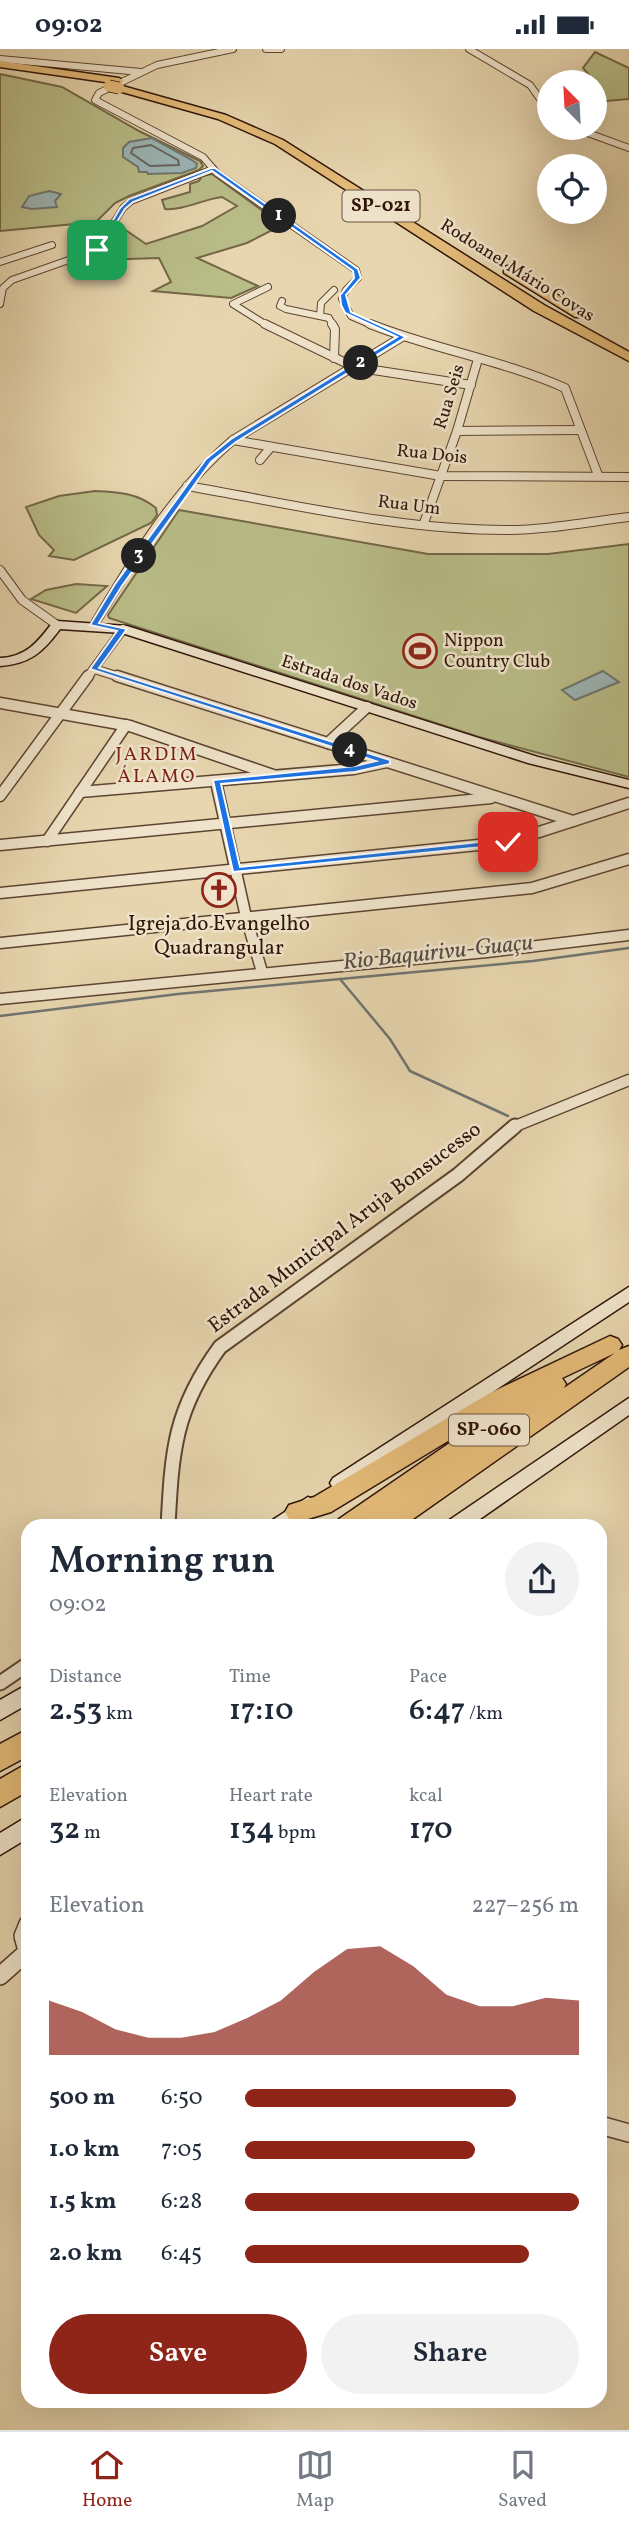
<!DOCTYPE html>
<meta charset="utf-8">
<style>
body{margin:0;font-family:Vollkorn,serif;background:#f2f2f3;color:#1f2937;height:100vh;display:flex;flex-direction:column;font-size:26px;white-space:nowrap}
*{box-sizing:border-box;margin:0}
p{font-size:23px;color:#747a83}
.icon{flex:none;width:38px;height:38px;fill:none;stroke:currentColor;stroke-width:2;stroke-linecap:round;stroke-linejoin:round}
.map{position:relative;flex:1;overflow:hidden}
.panel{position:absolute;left:21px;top:1470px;width:586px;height:889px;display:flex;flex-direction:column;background:#fff;border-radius:21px;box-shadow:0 7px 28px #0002}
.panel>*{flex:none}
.needle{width:46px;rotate:336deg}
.tools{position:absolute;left:537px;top:21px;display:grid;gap:14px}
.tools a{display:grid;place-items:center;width:70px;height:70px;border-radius:50%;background:#fff;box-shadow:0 7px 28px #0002;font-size:35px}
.pin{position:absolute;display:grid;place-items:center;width:60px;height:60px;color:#fff;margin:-30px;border-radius:14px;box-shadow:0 4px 10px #0006}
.km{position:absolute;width:35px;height:35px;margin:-18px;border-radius:50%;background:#222;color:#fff;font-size:19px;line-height:35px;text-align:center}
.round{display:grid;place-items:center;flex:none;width:74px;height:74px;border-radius:37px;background:#f2f2f3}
.headline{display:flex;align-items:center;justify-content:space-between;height:119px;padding:0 28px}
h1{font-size:38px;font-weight:600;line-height:52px}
.figures{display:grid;grid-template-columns:repeat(3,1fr);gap:10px;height:119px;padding:7px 28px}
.figures div{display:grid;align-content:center}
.figures b{font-size:30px;font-weight:600}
.figures small{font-size:19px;font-weight:400}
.figures p{font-size:19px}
.chart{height:196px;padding:14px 28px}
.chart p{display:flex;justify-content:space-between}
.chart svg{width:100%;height:126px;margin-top:7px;fill:#8f2418;opacity:.7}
.primary-button{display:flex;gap:14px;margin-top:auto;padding:14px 28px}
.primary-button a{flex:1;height:80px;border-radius:42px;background:#8f2418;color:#fff;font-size:28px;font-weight:600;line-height:80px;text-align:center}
.primary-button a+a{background:#f2f2f3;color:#1f2937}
ul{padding:0 28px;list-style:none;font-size:23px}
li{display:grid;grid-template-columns:112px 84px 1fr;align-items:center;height:52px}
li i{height:18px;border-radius:9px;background:#8f2418}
.status{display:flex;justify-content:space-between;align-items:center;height:49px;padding:0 35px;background:#fff;direction:ltr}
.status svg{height:19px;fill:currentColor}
.tab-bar{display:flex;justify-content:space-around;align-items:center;height:98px;border-top:2px solid #e0e1e3;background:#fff;font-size:19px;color:#747a83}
.tab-bar a{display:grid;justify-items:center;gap:4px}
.tab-bar .current{color:#8f2418}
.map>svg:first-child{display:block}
.green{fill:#b9bd88;stroke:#746848;stroke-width:2}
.water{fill:#9bb6b6;stroke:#707571;stroke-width:2}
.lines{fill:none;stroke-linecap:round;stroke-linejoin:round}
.shore{stroke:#656560;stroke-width:2}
.stream{stroke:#707571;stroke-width:2.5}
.street-far4-casing{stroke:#5d4432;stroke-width:8}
.street-far3-casing{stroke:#5d4432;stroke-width:10}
.street-far2-casing{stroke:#5d4432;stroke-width:13}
.street-far1-casing{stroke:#5d4432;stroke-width:17}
.street-casing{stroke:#5d4432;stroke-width:20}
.secondary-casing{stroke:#2f1409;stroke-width:3}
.highway-casing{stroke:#2f1409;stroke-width:3}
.street-far4{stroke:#efe4cb;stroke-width:6}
.street-far3{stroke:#efe4cb;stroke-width:8}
.street-far2{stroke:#efe4cb;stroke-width:10}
.street-far1{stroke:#efe4cb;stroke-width:13}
.street{stroke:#efe4cb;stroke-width:17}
.secondary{fill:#efe4cb;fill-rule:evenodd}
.highway{fill:#e4bb78;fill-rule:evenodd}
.highway-bridge-casing{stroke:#2f1409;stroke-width:13;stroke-linecap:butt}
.highway-bridge{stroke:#e4bb78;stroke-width:11}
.route{fill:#1a73e8;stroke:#fff;stroke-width:2}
.labels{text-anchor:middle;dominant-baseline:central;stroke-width:5;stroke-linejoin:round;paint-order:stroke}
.far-street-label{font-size:18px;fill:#2f1409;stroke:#efe4cb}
.far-poi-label{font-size:18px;fill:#2f1409;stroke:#efe4cb;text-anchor:start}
.shield{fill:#efe4cb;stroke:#695243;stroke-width:2}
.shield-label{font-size:19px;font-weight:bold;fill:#2f1409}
.far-neighbourhood-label{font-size:19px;letter-spacing:2px;fill:#7a1f14;stroke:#efe4cb}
.poi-label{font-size:21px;fill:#2f1409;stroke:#efe4cb}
.street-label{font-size:21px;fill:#2f1409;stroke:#efe4cb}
.water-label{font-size:23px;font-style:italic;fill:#554d46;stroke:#efe4cb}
</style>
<div class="status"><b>09:02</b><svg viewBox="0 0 49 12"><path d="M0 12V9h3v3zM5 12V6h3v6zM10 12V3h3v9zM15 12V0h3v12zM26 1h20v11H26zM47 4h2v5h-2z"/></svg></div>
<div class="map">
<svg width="629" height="2381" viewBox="0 0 629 2381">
<rect width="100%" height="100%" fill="#e7d6af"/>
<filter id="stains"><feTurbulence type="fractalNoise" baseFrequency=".00286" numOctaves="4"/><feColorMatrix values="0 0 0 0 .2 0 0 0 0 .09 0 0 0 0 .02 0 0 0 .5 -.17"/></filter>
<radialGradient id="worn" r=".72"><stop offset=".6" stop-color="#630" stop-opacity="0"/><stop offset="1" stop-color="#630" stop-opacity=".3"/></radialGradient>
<!-- green -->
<g class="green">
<path d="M595 3 629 19V50L595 53V33L583 19Z"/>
<path d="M0 25 62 38 139 82 200 112 203 117 199 121 129 147 115 154 96 173 0 182Z"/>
<path d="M212 125 282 176 247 194 197 209 258 237 231 249 153 242 171 233 159 209 96 211 124 180 146 195 202 177 237 157 222 148C204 150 182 162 165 160L162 151 190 143V135L199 132 202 127Z"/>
<path d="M95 442C118 443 138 444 156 459L157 466 151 474 74 511 49 507 54 501 39 486 26 458 59 447Z"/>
<path d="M179 461 428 505H548L629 495V728L479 688 109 569 108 566Z"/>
<path d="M76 535 107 537 76 564 31 550 46 541Z"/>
</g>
<!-- water -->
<g class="water">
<path d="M152 89 192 111 197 115 196 119 182 124 148 125 147 123H139L138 118 123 108V99L129 93Z"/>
<path d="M49 142 61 145 55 152 57 158 32 160 22 158 29 147Z"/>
<path d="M603 622 619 633 575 651 562 641Z"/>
</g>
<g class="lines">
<!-- shore -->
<path class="shore" d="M151 96 178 111 179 116 150 117 131 104 133 99Z"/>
<!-- stream -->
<g class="stream">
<path d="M340 930 390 990 410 1022 508 1067"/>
<path d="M0 967 178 945 533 912 629 899"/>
</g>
<!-- street-far4 casing -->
<g class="street-far4-casing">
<g id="street-far4">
<path d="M233 0 157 16 99 44 95 51 203 108 217 124 356 221 358 229 346 241 342 250 351 267 374 277"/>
<path d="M266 0H281"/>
<path d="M469 0 530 36 550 64"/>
<path d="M0 10 141 23"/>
<path d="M574 79 629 99"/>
<path d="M0 213 52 196"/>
<path d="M268 238 233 255 268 277"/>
<path d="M282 252 280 257 286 260 329 269 333 277"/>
<path d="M0 255 3 239 12 231 97 201 123 159 131 152 213 120"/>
<path d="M320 267 321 254 334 241"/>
</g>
</g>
<!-- street-far3 casing -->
<g class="street-far3-casing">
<g id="street-far3">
<path d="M265 275 354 318 471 336"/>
<path d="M332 275 335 280 334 309"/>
<path d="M370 275C433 300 502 311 565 339L598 426"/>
<path d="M457 382 580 381"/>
<path d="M233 391 441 427 629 428"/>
<path d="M260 411 271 398"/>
<path d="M187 437C292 455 399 481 506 481 547 481 588 473 629 468"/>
<path d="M424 474 457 382 478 310"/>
<path d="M0 521 22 551 57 576"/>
<path d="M94 576C132 512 176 439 233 391L402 288"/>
<path d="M94 620 123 629"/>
<path d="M87 629 123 580"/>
</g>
</g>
<!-- street-far2 casing -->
<g class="street-far2-casing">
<g id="street-far2">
<path d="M117 627 573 772"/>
<path d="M0 654 130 677 273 726"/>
<path d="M328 694 367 658"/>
<path d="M216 733 246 868 262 923"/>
<path d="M80 743 354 720 387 713"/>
<path d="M0 747 88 627"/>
<path d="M47 792 126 676"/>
<path d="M0 796 491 749"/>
<path d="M0 844 508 793 629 754"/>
<path d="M0 894 532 839 629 810"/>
<path d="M0 950 487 903 629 886"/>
<path d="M513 1078 629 1031"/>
</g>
</g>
<!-- street-far1 casing -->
<g class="street-far1-casing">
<g id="street-far1">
<path d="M168 1477C172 1402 174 1361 220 1298L458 1126 515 1077"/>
<path d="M0 1634 28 1615"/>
</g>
</g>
<!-- street casing -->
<g class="street-casing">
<g id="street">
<path d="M28 1875 23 1887 28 1905"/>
<path d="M0 1927 27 1903"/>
<path d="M600 2076 629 2084"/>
</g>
</g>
<!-- secondary casing -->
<g class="secondary-casing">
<g id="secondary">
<path d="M57 572 127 577 538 708 629 731V739L528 714 122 584 60 580C43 603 30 615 0 617V609C26 608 38 593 53 573Z"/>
<path d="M629 1238V1253L347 1439 340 1442 333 1439 330 1434 333 1429Z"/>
<path d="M629 1349V1366L470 1477H445L448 1472Z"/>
<path d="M308 1448 315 1451 318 1456C308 1475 287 1477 268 1477L271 1472Z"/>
<path d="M28 1635V1655L0 1671V1651Z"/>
<path d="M28 1767V1789L0 1806V1784Z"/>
</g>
</g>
<!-- highway casing -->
<g class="highway-casing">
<g id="highway">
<path d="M0 12 119 29 124 32 119 35 0 18Z"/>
<path d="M119 36 226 66 283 91 544 256 629 303V312L534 262 275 95 218 70 115 41V37Z"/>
<path d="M508 217 585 262 587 265 585 268H575L504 224V218Z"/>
<path d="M610 1287 618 1290 622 1296 619 1301 629 1297V1318L403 1477H371L373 1473 367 1477H335L339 1470 489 1367 331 1463 298 1473 289 1470 285 1463 289 1456 314 1448 490 1344ZM615 1304 564 1339 566 1335 562 1329Z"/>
<path d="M28 1680V1707L0 1722V1695Z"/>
<path d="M28 1714V1742L0 1758V1730Z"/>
</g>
</g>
<!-- street-far4 -->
<use href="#street-far4" class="street-far4"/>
<!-- street-far3 -->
<use href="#street-far3" class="street-far3"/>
<!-- street-far2 -->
<use href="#street-far2" class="street-far2"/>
<!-- street-far1 -->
<use href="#street-far1" class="street-far1"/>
<!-- street -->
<use href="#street" class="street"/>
<!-- secondary -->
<use href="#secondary" class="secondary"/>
<!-- highway -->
<use href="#highway" class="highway"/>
<!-- highway-bridge casing -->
<g class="highway-bridge-casing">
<path id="highway-bridge" d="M109 37 119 39"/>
</g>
<!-- highway-bridge -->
<use href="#highway-bridge" class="highway-bridge"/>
</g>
<!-- route -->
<path class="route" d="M211 119H215L358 220 361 229 346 246 351 263 406 288 236 393 211 413 122 537 99 574 127 580 99 619 390 711V715L355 723 221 735 240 818 508 790 512 791V795L233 823 213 731 355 717 376 712 90 620 117 582 90 576 115 535 206 410 231 390 397 288 345 264 341 256 340 246 354 229 353 222 212 122 133 153 125 160 99 202H95L120 159 129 150Z"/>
<!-- icons -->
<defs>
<g id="stadium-ring" transform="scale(1.75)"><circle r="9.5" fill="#efe4cb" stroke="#8f2418" stroke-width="1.5"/><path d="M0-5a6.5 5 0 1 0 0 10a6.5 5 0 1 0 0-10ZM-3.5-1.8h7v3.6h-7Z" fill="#8f2418"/></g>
<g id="church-ring" transform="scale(1.75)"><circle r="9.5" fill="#efe4cb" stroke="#8f2418" stroke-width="1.5"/><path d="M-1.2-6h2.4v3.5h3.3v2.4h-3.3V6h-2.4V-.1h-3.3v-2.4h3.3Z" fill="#8f2418"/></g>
</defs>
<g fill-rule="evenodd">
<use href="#stadium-ring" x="420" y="602"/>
<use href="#church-ring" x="219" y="841"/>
</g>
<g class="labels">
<!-- far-street labels -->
<g class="far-street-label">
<text transform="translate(517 222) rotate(32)">Rodoanel Mário Covas</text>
<text transform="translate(450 348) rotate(-73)">Rua Seis</text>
<text transform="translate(432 406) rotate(6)">Rua Dois</text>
<text transform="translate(409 457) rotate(7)">Rua Um</text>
<text transform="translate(349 634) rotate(18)">Estrada dos Vados</text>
</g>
<!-- far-poi labels -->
<g class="far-poi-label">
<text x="444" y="592">Nippon<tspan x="444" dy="21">Country Club</tspan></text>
</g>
<!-- shield labels -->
<g class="shield">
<rect x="342.5" y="141.5" width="77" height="31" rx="5"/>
<rect x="449" y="1365.5" width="80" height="31" rx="5"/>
</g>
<g class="shield-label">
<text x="381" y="157">SP-021</text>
<text x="489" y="1381">SP-060</text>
</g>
<!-- far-neighbourhood labels -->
<g class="far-neighbourhood-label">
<text x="157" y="706">JARDIM<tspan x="157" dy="22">ÁLAMO</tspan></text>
</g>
<!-- poi labels -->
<g class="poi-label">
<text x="219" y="875">Igreja do Evangelho<tspan x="219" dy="24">Quadrangular</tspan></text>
</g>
<!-- street labels -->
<g class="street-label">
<text transform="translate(345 1179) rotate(-37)">Estrada Municipal Aruja Bonsucesso</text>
</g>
<!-- water labels -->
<g class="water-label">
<text transform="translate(438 904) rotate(-6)">Rio Baquirivu-Guaçu</text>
</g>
</g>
<rect width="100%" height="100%" filter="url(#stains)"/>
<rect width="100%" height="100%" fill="url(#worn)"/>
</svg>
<div class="tools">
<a><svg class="needle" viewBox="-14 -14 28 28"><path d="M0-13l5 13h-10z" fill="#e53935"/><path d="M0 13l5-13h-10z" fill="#747a83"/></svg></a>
<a><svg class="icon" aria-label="locate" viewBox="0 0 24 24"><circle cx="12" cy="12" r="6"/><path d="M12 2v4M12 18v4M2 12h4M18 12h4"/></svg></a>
</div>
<div class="pin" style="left:97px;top:201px;background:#1e9e55"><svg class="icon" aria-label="arrive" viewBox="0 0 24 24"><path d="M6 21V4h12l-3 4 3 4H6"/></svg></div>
<div class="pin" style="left:508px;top:793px;background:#d93025"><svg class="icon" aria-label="check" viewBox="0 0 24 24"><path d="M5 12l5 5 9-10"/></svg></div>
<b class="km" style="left:279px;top:167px">1</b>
<b class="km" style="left:361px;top:314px">2</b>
<b class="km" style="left:139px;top:507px">3</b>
<b class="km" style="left:350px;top:701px">4</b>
<section class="panel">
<div class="headline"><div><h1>Morning run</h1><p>09:02</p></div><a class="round"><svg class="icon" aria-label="share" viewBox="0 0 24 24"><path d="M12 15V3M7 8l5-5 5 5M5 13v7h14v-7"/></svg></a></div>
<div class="figures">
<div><p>Distance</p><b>2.53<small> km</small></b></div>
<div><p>Time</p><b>17:10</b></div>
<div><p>Pace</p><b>6:47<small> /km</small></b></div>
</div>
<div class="figures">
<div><p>Elevation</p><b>32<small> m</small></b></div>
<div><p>Heart rate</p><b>134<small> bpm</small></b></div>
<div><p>kcal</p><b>170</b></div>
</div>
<div class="chart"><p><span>Elevation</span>227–256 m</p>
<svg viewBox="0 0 160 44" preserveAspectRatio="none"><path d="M0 44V25L10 29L20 35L30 38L40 38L50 36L60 31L70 25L80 15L90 7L100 6L110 13L120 23L130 27L140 27L150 24L160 25V44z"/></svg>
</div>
<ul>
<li><b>500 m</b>6:50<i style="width:81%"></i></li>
<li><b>1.0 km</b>7:05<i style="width:69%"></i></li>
<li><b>1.5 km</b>6:28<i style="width:100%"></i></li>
<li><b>2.0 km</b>6:45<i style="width:85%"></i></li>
</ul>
<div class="primary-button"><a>Save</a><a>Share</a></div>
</section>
</div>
<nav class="tab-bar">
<a class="current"><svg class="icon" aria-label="home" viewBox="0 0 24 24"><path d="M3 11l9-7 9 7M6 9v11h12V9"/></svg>Home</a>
<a><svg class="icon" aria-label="map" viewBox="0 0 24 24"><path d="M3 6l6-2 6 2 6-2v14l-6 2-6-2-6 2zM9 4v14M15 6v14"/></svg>Map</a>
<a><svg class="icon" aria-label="saved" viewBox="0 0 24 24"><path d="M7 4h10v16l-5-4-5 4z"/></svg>Saved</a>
</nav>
